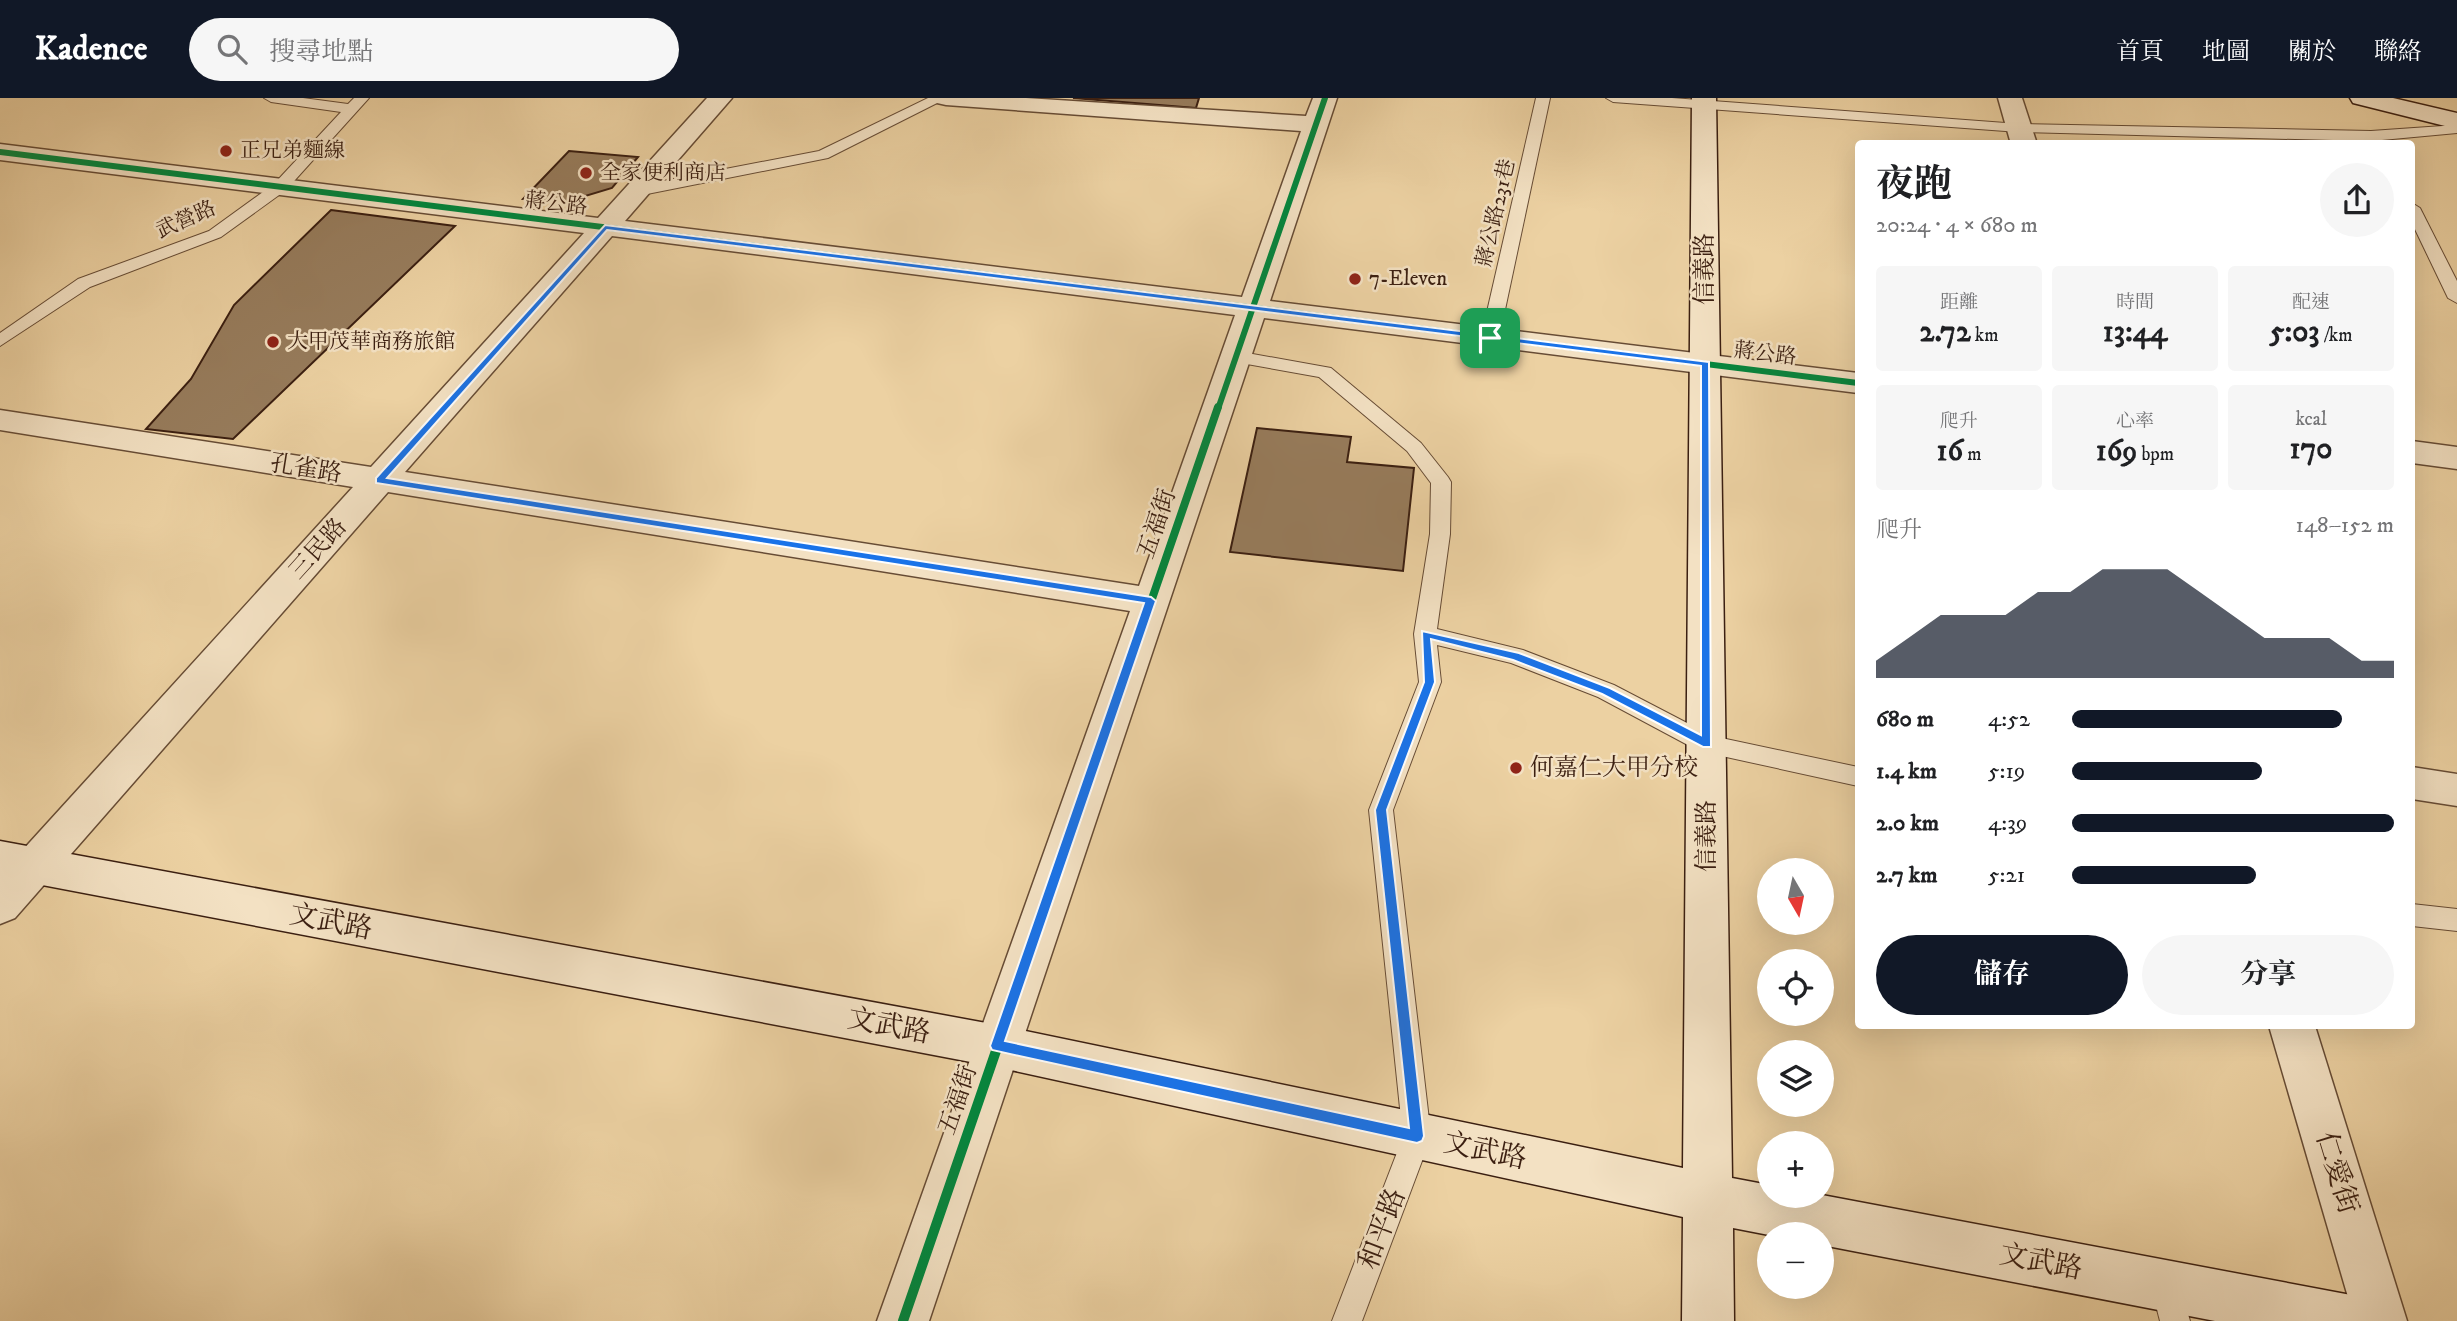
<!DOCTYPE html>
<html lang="zh-TW">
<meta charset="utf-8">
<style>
body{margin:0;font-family:"IM FELL DW Pica","Noto Serif TC",serif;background:#f6f6f6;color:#202124;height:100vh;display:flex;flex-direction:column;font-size:26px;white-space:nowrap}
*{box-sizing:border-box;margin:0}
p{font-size:23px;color:#757577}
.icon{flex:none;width:38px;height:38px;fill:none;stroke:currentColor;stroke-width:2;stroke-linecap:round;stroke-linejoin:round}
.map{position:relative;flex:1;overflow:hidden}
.details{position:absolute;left:1855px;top:42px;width:560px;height:889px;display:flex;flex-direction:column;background:#fff;border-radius:7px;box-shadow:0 7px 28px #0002}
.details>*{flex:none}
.needle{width:46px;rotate:171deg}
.fabs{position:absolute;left:1757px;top:760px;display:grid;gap:14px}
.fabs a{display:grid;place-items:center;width:77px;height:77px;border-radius:50%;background:#fff;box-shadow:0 7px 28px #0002;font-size:35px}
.pin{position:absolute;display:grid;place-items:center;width:60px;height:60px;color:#fff;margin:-30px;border-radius:14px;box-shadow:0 4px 10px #0006}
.round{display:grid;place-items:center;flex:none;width:74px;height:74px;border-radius:37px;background:#f6f6f6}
.overview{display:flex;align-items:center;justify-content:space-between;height:119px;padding:0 21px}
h1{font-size:38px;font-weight:700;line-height:52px}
.metrics{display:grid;grid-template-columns:repeat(3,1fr);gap:10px;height:119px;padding:7px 21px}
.metrics div{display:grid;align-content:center;border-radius:7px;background:#f6f6f6;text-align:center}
.metrics b{font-size:30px;font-weight:700}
.metrics small{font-size:19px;font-weight:400}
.metrics p{font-size:19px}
.chart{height:196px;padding:14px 21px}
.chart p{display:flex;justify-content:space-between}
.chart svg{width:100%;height:126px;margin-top:7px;fill:#111827;opacity:.7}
.action{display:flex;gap:14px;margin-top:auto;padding:14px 21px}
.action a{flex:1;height:80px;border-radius:42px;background:#111827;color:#fff;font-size:28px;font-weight:700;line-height:80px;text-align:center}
.action a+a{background:#f6f6f6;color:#202124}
ul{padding:0 21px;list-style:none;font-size:23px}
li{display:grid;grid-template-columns:112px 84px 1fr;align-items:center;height:52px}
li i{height:18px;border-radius:9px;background:#111827}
header{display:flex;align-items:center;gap:42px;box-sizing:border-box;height:98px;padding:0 35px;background:#111827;color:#fff}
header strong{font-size:33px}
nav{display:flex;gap:38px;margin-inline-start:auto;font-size:24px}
.search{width:490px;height:63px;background:#f6f6f6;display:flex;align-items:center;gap:18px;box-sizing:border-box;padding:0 24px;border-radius:38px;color:#757577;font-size:26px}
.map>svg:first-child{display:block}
.building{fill:#977c5c;stroke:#3b1f11;stroke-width:2}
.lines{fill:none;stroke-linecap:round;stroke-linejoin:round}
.lane-casing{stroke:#674c35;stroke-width:2}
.street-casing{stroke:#674c35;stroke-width:3}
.secondary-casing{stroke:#3b1f11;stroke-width:3}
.lane{fill:#f3e1c3;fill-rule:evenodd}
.street{fill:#f3e1c3;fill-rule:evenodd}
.secondary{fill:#f3e1c3;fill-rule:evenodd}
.cycleway-far2-casing{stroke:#f3e1c3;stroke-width:10}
.cycleway-far1-casing{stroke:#f3e1c3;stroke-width:12}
.cycleway-casing{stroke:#f3e1c3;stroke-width:15}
.cycleway-far2{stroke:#00873e;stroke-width:6}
.cycleway-far1{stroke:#00873e;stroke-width:8}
.cycleway{stroke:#00873e;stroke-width:10}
.route{fill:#1a73e8;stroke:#fff;stroke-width:2;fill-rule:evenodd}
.poi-dot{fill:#8f2418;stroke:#f3e1c3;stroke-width:2.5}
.labels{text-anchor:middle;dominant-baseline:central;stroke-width:5;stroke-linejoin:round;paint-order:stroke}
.far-poi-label{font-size:21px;fill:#3b1f11;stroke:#f3e1c3;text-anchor:start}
.far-street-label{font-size:21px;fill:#3b1f11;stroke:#f3e1c3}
.street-label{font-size:24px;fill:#3b1f11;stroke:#f3e1c3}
.poi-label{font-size:24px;fill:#3b1f11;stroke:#f3e1c3;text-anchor:start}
.near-street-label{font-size:28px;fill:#3b1f11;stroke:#f3e1c3}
</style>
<header>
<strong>Kadence</strong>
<div class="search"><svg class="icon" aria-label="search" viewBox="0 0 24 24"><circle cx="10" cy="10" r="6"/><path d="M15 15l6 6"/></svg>搜尋地點</div>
<nav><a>首頁</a><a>地圖</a><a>關於</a><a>聯絡</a></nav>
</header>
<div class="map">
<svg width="2457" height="1223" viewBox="0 0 2457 1223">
<rect width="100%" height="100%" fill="#ecd1a2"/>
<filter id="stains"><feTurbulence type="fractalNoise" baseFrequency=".00286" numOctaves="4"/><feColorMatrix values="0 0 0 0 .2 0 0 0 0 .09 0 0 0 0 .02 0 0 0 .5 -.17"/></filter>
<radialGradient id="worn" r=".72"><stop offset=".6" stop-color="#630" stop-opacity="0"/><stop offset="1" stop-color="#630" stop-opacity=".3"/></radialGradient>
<!-- building -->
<g class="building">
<path d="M1073 0H1199L1196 10Z"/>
<path d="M569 53 638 59 612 90 562 105 523 101Z"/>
<path d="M331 112 455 128 233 341 146 331 191 281 234 207Z"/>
<path d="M1257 330 1351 339 1347 364 1414 370 1403 473 1230 454Z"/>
</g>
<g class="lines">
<!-- lane casing -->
<g class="lane-casing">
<g id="lane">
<path d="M264 0H303L348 6 354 0H369L286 92 221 139 90 189 0 248V235L78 181 209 133 274 86 341 14 271 4Z"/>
<path d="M928 0H947L828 60 637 98 629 93 637 88 819 53Z"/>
<path d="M1536 0H1550L1499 240 1490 245 1481 240Z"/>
<path d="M1606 0H1672L2019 26 2371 33 2457 27V35L2371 43 2019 34 1613 4Z"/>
<path d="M2412 105 2420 110 2457 183V205L2448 200 2412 125Z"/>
<path d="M1236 253 1331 270 1421 345 1448 379 1451 384 1450 436 1437 531 1523 552 1614 587 1712 638 1858 669V688L1699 653 1598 599 1511 565 1437 547 1441 584 1393 712 1431 1039 1362 1223H1332L1403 1039 1369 712 1419 584 1414 536 1430 436 1431 385 1407 353 1319 279 1230 263 1227 259Z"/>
<path d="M2412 806 2457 811V833L2412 828Z"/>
<path d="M2166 1173 2177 1177 2190 1223H2160L2151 1188 2155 1177Z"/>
</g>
</g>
<!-- street casing -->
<g class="street-casing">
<g id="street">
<path d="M707 0H732L625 123 1242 199 1301 33 946 7 937 5 934 0H1026L1306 18 1313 0H1337L1270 203 1858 275V295L1264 220 929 1223H877L1130 513 388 394 15 820 0 826V777L353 389 0 332V312L371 369 584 135 0 62V46L598 120ZM612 138 1235 217 1139 488 405 374Z"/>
<path d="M1998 0H2022L2037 46H2011Z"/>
<path d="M2412 343 2457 349V371L2412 365Z"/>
<path d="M2412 669 2457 676V708L2412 701Z"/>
<path d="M2269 928H2315L2407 1223H2355Z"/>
</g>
</g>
<!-- secondary casing -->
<g class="secondary-casing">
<g id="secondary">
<path d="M1692 0H1716L1732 1080 1769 1087V1097H1822L2351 1197 2370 1204 2377 1223H2215L1822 1147V1136L1769 1137 1733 1130 1734 1223H1682L1683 1119 997 969 0 779V743L997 927 1683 1070Z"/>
<path d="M2350 0H2393L2457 15V31L2353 5Z"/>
</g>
</g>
<!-- lane -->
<use href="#lane" class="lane"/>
<!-- street -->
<use href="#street" class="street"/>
<!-- secondary -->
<use href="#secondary" class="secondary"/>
<!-- cycleway-far2 casing -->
<g class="cycleway-far2-casing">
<g id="cycleway-far2">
<path d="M0 54 1858 285"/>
<path d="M1218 311 1325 0"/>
</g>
</g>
<!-- cycleway-far1 casing -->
<g class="cycleway-far1-casing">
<path id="cycleway-far1" d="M1080 710 1218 309"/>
</g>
<!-- cycleway casing -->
<g class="cycleway-casing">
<path id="cycleway" d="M903 1223 1080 709"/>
</g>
<!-- cycleway-far2 -->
<use href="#cycleway-far2" class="cycleway-far2"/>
<!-- cycleway-far1 -->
<use href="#cycleway-far1" class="cycleway-far1"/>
<!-- cycleway -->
<use href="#cycleway" class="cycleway"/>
</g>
<!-- route -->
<path class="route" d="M605 127 1709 264 1711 649H1703L1602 596 1513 562 1431 541 1435 584 1387 712 1424 1038 1422 1043 1417 1045 992 952 990 948 1144 505 376 385V380ZM607 132 1701 268V637L1610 590 1519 555 1422 533 1424 584 1375 712 1409 1030 1005 943 1156 503 1151 499 387 380Z"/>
<!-- markers -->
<g class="poi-dot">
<circle cx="226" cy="53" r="7"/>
<circle cx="586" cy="75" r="7"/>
<circle cx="1355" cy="181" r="7"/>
<circle cx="273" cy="244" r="7"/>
<circle cx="1516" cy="670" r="7"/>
</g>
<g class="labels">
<!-- far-poi labels -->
<g class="far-poi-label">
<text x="240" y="53">正兄弟麵線</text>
<text x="600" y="75">全家便利商店</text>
<text x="1369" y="181">7-Eleven</text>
<text x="287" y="244">大甲茂華商務旅館</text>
</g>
<!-- far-street labels -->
<g class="far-street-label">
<text transform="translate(556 106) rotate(7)">蔣公路</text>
<text transform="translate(1496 115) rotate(-77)">蔣公路231巷</text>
<text transform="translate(186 122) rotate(-24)">武營路</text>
<text transform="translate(1765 256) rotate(7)">蔣公路</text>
</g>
<!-- street labels -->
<g class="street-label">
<text transform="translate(1705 171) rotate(-90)">信義路</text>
<text transform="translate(306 371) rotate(9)">孔雀路</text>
<text transform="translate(1157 426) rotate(-71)">五福街</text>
<text transform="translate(318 451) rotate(-48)">三民路</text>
<text transform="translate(1707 738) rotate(-90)">信義路</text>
<text transform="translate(958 1002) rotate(-71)">五福街</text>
</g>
<!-- poi labels -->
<g class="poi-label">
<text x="1530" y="670">何嘉仁大甲分校</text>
</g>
<!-- near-street labels -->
<g class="near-street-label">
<text transform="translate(331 824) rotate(11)">文武路</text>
<text transform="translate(889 928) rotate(11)">文武路</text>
<text transform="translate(1485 1053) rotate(12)">文武路</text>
<text transform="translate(2337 1075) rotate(73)">仁愛街</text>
<text transform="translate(1382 1131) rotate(-69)">和平路</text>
<text transform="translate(2041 1164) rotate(11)">文武路</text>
</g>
</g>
<rect width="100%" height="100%" filter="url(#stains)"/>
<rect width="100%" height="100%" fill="url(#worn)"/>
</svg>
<div class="fabs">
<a><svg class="needle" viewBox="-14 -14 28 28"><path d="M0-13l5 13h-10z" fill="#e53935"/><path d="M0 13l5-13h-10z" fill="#757577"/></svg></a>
<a><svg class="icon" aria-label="locate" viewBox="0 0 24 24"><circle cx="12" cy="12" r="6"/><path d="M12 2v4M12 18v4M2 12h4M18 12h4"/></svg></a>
<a><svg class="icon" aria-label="layers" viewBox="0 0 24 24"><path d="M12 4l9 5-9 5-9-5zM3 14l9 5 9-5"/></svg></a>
<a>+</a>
<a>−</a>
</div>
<div class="pin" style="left:1490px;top:240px;background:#1e9e55"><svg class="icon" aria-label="arrive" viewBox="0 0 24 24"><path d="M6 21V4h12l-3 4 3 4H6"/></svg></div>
<section class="details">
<div class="overview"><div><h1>夜跑</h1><p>20:24 · 4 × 680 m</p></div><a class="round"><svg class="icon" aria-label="share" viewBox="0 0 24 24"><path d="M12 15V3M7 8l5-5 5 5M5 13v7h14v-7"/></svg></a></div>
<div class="metrics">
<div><p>距離</p><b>2.72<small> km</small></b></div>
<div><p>時間</p><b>13:44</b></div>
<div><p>配速</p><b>5:03<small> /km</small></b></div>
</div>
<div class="metrics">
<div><p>爬升</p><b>16<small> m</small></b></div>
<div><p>心率</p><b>169<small> bpm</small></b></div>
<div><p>kcal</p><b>170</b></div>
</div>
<div class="chart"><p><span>爬升</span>148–152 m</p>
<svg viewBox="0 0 160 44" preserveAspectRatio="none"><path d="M0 44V38L10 30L20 22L30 22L40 22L50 14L60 14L70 6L80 6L90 6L100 14L110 22L120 30L130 30L140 30L150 38L160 38V44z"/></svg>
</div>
<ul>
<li><b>680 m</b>4:52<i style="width:84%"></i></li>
<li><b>1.4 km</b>5:19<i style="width:59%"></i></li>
<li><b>2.0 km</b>4:39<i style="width:100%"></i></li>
<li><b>2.7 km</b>5:21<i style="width:57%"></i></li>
</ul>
<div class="action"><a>儲存</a><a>分享</a></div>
</section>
</div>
